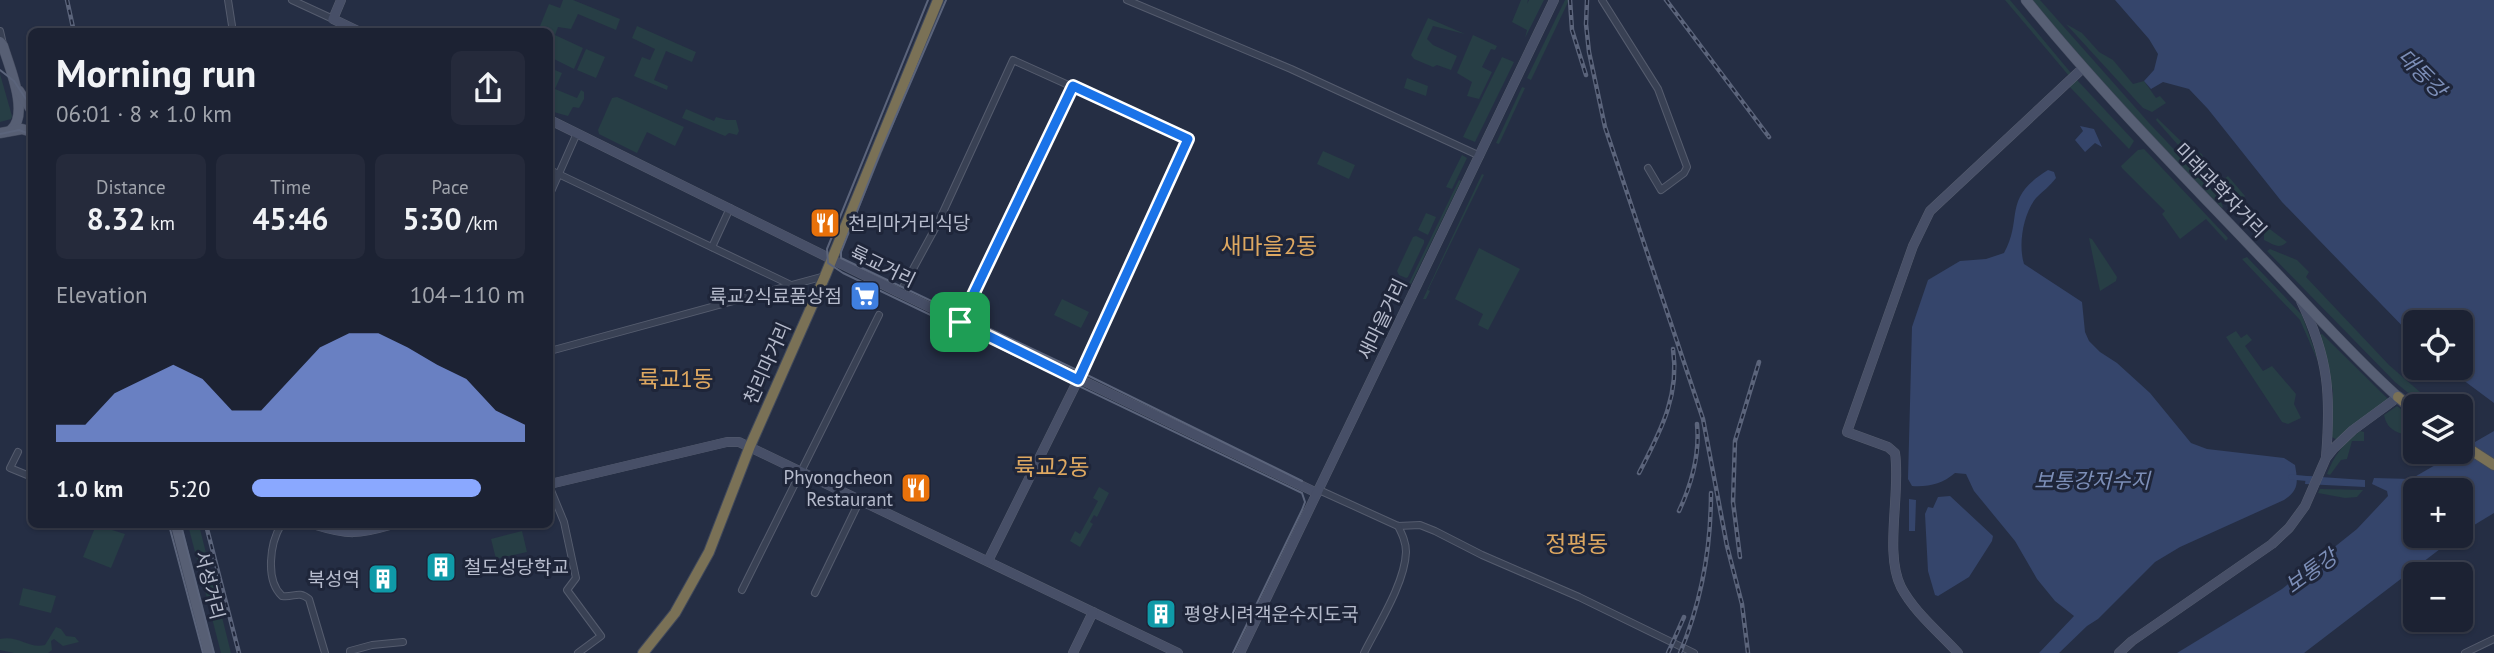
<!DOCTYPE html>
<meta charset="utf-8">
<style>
body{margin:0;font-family:"PT Sans","Noto Sans KR",sans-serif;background:#252a3b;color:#f1f3f6;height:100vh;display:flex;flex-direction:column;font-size:26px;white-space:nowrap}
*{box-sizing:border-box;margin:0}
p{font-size:23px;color:#a0a4ac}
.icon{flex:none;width:38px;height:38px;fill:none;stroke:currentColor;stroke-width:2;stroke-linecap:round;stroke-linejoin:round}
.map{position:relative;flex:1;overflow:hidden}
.side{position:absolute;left:28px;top:28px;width:525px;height:500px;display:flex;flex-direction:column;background:#1c2233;border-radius:10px;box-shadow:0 2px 5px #0004,0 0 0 2px #3a3f4e}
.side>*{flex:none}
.fabs{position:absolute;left:2403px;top:310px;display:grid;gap:14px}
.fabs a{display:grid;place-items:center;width:70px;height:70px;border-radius:10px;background:#1c2233;box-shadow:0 2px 5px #0004,0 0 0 2px #3a3f4e;font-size:35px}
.pin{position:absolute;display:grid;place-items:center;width:60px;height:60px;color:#fff;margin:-30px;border-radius:14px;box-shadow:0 4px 10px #0006}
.round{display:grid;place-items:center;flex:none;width:74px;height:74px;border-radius:10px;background:#252a3b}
.head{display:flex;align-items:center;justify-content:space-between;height:119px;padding:0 28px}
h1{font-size:38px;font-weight:700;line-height:52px}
.figures{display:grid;grid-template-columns:repeat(3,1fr);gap:10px;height:119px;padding:7px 28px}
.figures div{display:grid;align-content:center;border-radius:10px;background:#252a3b;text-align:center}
.figures b{font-size:30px;font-weight:700}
.figures small{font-size:19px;font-weight:400}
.figures p{font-size:19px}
.chart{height:196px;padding:14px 28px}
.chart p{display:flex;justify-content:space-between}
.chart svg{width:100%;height:126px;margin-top:7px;fill:#8aa8ff;opacity:.7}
ul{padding:0 28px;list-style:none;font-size:23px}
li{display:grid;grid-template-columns:112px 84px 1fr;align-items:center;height:52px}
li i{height:18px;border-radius:9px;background:#8aa8ff}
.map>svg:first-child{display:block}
.green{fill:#273e45}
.water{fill:#35456b}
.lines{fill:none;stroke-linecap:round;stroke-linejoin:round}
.canal{stroke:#35456b;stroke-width:5}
.street-casing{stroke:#555c6e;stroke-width:8}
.secondary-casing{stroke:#555c6e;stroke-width:10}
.primary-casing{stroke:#434a5d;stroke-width:11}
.highway-casing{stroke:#41495b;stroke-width:12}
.street{stroke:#394154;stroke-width:6}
.secondary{stroke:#474f67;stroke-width:9}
.primary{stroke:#575f74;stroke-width:10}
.highway{stroke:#7a7156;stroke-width:10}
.tram{stroke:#5b647b;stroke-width:2}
.rail-casing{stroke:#5b647b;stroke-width:4.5}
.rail{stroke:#1e2539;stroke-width:2;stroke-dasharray:5;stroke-linecap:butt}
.route-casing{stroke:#fff;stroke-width:14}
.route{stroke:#1a73e8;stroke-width:9}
.labels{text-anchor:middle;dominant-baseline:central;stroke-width:6;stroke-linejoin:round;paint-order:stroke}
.street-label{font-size:19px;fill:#b7bccd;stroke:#1e2539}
.poi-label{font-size:19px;fill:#b7bccd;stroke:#1e2539;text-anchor:start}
.water-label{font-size:21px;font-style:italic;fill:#7c8eb7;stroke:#1e2539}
.quarter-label{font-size:23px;fill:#dea861;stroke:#1e2539}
</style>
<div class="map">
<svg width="2494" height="653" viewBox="0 0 2494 653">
<rect width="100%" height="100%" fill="#252e44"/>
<!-- green -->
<g class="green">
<path d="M563 0H573L620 19 616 30 578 14 571 29 558 27 555 35 583 48 574 69 550 57V32L538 31 549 4 560 8Z"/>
<path d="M1521 0H1528L1527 4 1529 0H1544L1525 38 1527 30 1512 22Z"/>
<path d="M1565 0H1569L1531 80 1527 78Z"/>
<path d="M2005 0H2010L2071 73 2070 77Z"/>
<path d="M2032 0H2040L2149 123 2219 197 2223 207 2222 208 2115 98Z"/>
<path d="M1428 18 1465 34 1433 26 1427 39 1433 45 1457 56 1451 70 1437 65 1433 67 1414 59 1411 55Z"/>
<path d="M2066 24 2082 33 2099 52 2113 60 2133 84 2144 81 2156 98 2160 96 2166 103 2152 112 2143 108Z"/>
<path d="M637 26 696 52 692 62 666 51 654 80 668 86 667 90 634 76 642 57 650 60 655 49 632 38Z"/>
<path d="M1473 35 1497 46 1495 50 1491 49 1482 67 1492 72 1479 99 1467 96 1472 82 1457 73Z"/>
<path d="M586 49 605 57 596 78 577 70Z"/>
<path d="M1502 57 1514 62 1475 142 1463 137Z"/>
<path d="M550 68 562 73 555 89 577 98 581 90 584 92V99L579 108 573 107 568 116 550 111V85L554 76 550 73Z"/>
<path d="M0 74 12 116 11 119 0 122Z"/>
<path d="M1407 78 1428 86 1426 96 1404 88Z"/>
<path d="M2077 80 2134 141 2129 149 2069 86Z"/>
<path d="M1522 87 1525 88 1499 144 1496 143Z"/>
<path d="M617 97 684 127 675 146 647 132 637 153 599 134 598 130 612 98Z"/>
<path d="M686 109 714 121 716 117 727 120H736L739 131 737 135 729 133 725 136 682 118Z"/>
<path d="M2157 118 2187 147 2202 154 2205 164 2221 182 2216 188 2156 120Z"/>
<path d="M2144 149 2228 238 2226 241 2206 219 2180 239 2162 214 2165 211 2122 168 2121 166 2138 150Z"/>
<path d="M1323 151 1355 165 1349 179 1317 164Z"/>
<path d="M1462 155 1467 158 1452 189 1446 187Z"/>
<path d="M1482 174 1484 175 1428 290 1430 291 1426 299H1423Z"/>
<path d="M2228 176 2245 196 2238 206 2231 203 2223 194 2224 179Z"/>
<path d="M1459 180 1461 181 1411 284 1409 283Z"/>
<path d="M1426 213 1436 217 1428 235 1418 230Z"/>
<path d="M2263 224 2287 242C2279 250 2273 244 2264 240V229L2260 225Z"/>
<path d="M1416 236 1424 240V243L1408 277 1406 278 1399 275 1397 271 1413 237Z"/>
<path d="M2089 238 2092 239 2117 277 2116 281 2100 291Z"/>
<path d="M1479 248 1520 269 1488 330 1478 325 1483 314 1455 299Z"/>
<path d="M2270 249 2297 260 2309 272 2306 277 2389 365 2436 406H2424L2395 382 2267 251Z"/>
<path d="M2247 257 2302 315 2320 366 2300 320 2242 259Z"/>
<path d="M1062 299 1089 312 1081 328 1054 315Z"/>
<path d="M1384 315 1389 318 1376 345 1371 342Z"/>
<path d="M2236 331 2241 338 2247 334 2252 340 2245 346 2263 371 2272 366 2296 394 2294 404 2301 418 2288 424 2282 422 2226 337Z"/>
<path d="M2322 334 2388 399 2387 403 2337 440 2332 437 2333 391 2320 335Z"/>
<path d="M2397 406 2415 420V435C2400 435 2387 431 2384 415Z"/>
<path d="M2360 431 2364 432V441H2352L2347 459 2341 460 2330 475 2327 474C2334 455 2344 443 2360 431Z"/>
<path d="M1099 487 1109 493 1097 517 1094 515 1090 522 1093 524 1080 547 1070 541 1075 531 1080 534 1098 501 1093 498Z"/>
<path d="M2320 489H2323L2363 490 2357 497 2345 498 2318 493Z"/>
<path d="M96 525 125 534 111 568 83 557Z"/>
<path d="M188 525H199L231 653H221Z"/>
<path d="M522 531 527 552 496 559 491 539Z"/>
<path d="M23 588 56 596 51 613 19 605Z"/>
<path d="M56 627 61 629 66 636 75 637 79 642 63 646 54 639 51 641 52 650 48 653H14L0 650V639C19 635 28 649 45 645Z"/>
</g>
<!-- water -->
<g class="water">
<path d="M2115 0H2494V403L2447 368H2460V322H2415V339L2282 202 2208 109 2189 89 2163 82 2151 89 2144 81 2154 70 2158 54 2149 39Z"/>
<path d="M2080 126 2094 129 2102 147 2095 143 2085 152 2075 140 2083 131Z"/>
<path d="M2048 170 2054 172 2056 178C2050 186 2043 191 2036 198 2023 214 2018 245 2024 264L2082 302 2085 332 2089 341 2100 352 2117 363 2150 393 2191 443 2207 449 2284 458 2295 465C2298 482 2299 490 2284 500L2180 547 2155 562 2098 619 2087 626 2059 653H2039L2074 616 2055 601 2037 579 2015 541 1974 491 1966 474 1955 473C1942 484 1929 487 1912 486L1908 479 1912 327 1928 280 1960 261 1986 259 2004 253C2024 217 2001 199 2048 170Z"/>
<path d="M2494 431V513L2461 533 2460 490H2415V536H2457L2304 653H2177L2282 589 2357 529 2388 496 2387 491 2372 484 2374 478 2411 479Z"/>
<path d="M2306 476 2365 480V487L2305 484Z"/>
<path d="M1950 496 1993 536 1992 541 1969 577 1938 596 1935 595 1928 571 1925 514 1928 507 1933 508 1938 497Z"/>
<path d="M1909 499 1916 500 1915 531H1909Z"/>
</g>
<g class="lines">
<!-- canal -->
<path class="canal" d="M2291 477 2312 479"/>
<!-- street casing -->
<g class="street-casing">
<g id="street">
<path d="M228 0 233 32"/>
<path d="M292 0 333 19"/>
<path d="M1127 0 1291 69 1480 156"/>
<path d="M1602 0 1658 89 1687 167 1684 173 1661 190 1648 168"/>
<path d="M0 31 3 44"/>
<path d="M550 170 791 285"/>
<path d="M550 194 577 133"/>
<path d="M712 247 730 208"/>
<path d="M900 293 938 223 1013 60 1188 139"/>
<path d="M960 322 1073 86"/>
<path d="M550 351 825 276"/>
<path d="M18 452 10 468 32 477"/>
<path d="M550 488 564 522 576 578 567 590 601 636 578 653"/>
<path d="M1319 490 1398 526 1420 525 1435 531 1482 555 1579 597 1694 653"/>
<path d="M281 525C270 543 265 580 282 596 294 598 298 590 309 599L325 653"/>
<path d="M742 590 879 315"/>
<path d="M815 593 860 500"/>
<path d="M350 653V651L372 645 403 642"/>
<path d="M1364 653C1378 625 1405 583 1406 552 1406 542 1402 534 1398 526"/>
<path d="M2465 653 2494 639"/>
</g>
</g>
<!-- secondary casing -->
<g class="secondary-casing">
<g id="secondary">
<path d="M341 0 333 19 360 32"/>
<path d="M550 120 896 291 1317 493"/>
<path d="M2301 301C2329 358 2331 396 2326 457"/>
<path d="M550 484 727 442H739L1178 653"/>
<path d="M316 525C348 535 359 534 390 525"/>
<path d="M988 561 1076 384 1188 139"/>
<path d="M1073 653 1093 612"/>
<path d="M1240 653 1554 0"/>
<path d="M1958 653C1940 633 1914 612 1901 587 1884 553 1901 492 1895 453L1888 447 1847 432 1913 246 1930 211 2083 68"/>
<path d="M2119 653 2132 641 2272 544 2289 528 2305 506 2326 458 2334 448 2353 430 2398 397"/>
</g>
</g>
<!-- primary casing -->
<g class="primary-casing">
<g id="primary">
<path d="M2026 0C2099 90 2180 172 2260 256 2306 303 2349 353 2398 397"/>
<path d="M0 42 3 46C9 66 30 114 11 130"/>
<path d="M19 91 32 111"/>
<path d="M0 133 22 129 32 132"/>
<path d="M176 525 209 653"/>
</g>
</g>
<!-- highway casing -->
<g class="highway-casing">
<g id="highway">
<path d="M2398 397 2415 411"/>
<path d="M2460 443 2494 465"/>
<path d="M643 653 675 613 709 552 750 446 825 276 938 0"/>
</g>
</g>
<!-- street -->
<use href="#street" class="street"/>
<!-- secondary -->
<use href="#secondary" class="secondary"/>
<!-- primary -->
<use href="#primary" class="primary"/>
<!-- highway -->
<use href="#highway" class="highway"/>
<!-- tram -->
<g class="tram">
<path d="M928 0 827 249 828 263 843 273 1302 493 1305 502 1302 510 1233 653"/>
<path d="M946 0 881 151 841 252V258L1081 372 1302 481"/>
<path d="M0 70 14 81 32 108"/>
<path d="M0 134 19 130 32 135"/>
<path d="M169 525 203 653"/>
<path d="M181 525 214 653"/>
</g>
<!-- rail casing -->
<g class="rail-casing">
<g id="rail">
<path d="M67 0 74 32"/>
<path d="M1570 0 1572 30 1586 75"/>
<path d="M1587 0 1586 24 1589 52 1605 127 1703 419 1727 546 1742 604 1748 653"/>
<path d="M1666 0 1769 137"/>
<path d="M1639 473C1660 432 1680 396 1673 349"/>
<path d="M1679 511C1692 483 1700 455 1697 424"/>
<path d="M206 525 239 653"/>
<path d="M1740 557 1733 502 1735 441 1759 362"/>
<path d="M1668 653 1684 617"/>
<path d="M1680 653C1701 603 1711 547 1711 493"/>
</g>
</g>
<!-- rail -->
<use href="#rail" class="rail"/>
</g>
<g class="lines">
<!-- route casing -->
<g class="route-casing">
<path id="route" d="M1073 86 1188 139 1078 380 960 322Z"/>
</g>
<!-- route -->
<use href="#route" class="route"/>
</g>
<!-- icons -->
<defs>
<g id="restaurant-square" transform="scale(1.575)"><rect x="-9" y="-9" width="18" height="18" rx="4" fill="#e8710a" stroke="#1e2539"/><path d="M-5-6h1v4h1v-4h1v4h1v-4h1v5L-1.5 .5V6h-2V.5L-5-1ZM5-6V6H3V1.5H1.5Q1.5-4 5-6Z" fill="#fff"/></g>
<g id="supermarket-square" transform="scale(1.575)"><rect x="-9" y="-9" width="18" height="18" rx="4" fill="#3f7fe0" stroke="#1e2539"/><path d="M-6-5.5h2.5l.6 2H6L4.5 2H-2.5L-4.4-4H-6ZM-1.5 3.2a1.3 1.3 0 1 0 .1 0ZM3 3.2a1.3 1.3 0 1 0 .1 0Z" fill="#fff"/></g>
<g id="building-square" transform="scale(1.575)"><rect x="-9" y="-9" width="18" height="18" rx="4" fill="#0f9aa8" stroke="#1e2539"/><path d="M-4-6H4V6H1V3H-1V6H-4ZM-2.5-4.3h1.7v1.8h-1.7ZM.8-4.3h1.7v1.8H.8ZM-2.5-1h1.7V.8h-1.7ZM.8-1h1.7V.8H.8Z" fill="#fff"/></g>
</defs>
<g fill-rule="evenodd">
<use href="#restaurant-square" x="825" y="223"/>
<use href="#supermarket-square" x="865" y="296"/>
<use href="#restaurant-square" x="916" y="488"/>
<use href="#building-square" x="441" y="567"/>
<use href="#building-square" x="383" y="579"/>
<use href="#building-square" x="1161" y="614"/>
</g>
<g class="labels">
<!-- street labels -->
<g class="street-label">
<text transform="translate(2221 190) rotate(46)">미래과학자거리</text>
<text transform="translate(883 266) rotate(26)">륙교거리</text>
<text transform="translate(1382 319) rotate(-64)">새마을거리</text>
<text transform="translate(767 363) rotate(-66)">천리마거리</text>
<text transform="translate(210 585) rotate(76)">서성거리</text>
</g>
<!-- poi labels -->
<g class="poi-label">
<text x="848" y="223">천리마거리식당</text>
<text x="842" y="296" text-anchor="end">륙교2식료품상점</text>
<text x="893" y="477" text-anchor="end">Phyongcheon<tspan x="893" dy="22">Restaurant</tspan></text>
<text x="464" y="567">철도성당학교</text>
<text x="360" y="579" text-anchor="end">북성역</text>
<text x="1184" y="614">평양시려객운수지도국</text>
</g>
<!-- water labels -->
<g class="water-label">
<text transform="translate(2422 73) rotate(45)">대동강</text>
<text x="2092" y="480">보통강저수지</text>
<text transform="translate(2311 571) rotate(-36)">보통강</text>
</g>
<!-- quarter labels -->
<g class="quarter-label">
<text x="1269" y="245">새마을2동</text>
<text x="676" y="378">륙교1동</text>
<text x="1052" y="466">륙교2동</text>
<text x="1577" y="543">정평동</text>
</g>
</g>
</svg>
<div class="fabs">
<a><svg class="icon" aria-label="locate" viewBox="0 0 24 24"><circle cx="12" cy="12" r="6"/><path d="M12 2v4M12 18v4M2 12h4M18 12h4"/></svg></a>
<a><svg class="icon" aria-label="layers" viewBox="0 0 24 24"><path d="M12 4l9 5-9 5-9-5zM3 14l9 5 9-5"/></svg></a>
<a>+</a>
<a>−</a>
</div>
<div class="pin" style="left:960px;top:322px;background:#1e9e55"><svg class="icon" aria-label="arrive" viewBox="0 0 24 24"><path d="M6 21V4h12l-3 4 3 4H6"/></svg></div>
<section class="side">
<div class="head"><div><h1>Morning run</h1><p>06:01 · 8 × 1.0 km</p></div><a class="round"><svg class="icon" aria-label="share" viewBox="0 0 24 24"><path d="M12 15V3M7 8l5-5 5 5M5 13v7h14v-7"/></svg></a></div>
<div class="figures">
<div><p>Distance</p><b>8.32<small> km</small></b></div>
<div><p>Time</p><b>45:46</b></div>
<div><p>Pace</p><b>5:30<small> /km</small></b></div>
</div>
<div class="chart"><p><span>Elevation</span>104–110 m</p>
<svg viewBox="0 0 160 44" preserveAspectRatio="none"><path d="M0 44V38L10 38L20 27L30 22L40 17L50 22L60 33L70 33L80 22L90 11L100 6L110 6L120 11L130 17L140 22L150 33L160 38V44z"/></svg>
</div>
<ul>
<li><b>1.0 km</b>5:20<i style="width:84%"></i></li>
</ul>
</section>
</div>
